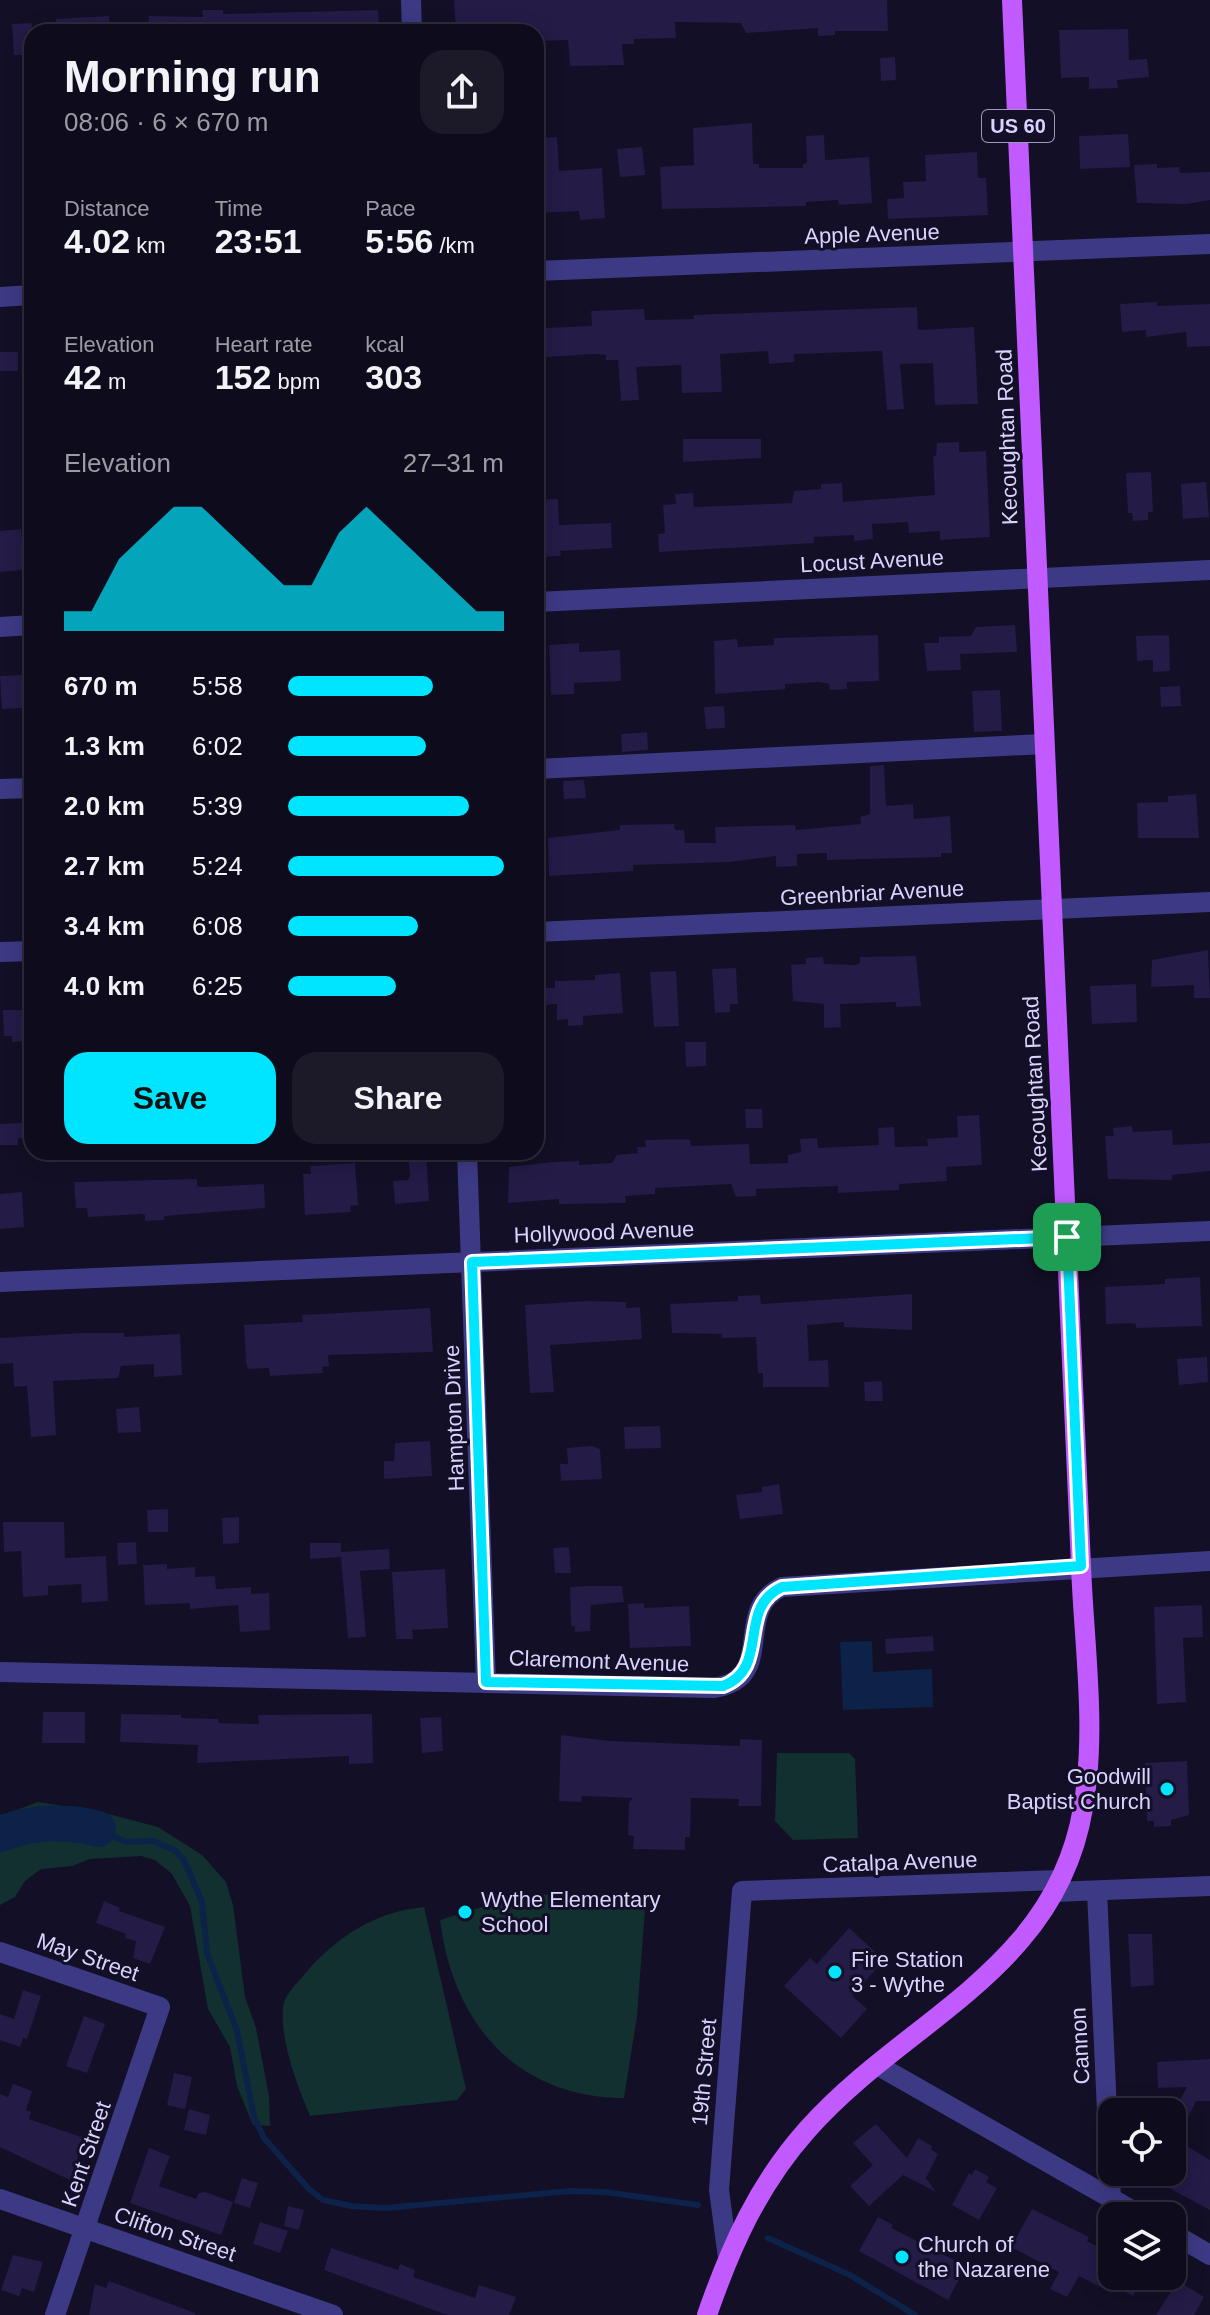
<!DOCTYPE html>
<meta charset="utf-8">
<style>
body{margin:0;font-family:Arial,sans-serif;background:#1c1929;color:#f1f3f6;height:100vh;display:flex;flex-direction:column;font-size:30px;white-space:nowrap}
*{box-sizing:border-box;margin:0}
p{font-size:26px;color:#9b9ba3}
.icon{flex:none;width:44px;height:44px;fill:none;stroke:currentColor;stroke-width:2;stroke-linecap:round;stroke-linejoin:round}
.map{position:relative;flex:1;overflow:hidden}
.drawer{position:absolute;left:24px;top:24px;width:520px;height:1136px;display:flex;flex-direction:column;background:#0e0b1c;border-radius:24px;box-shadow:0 4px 20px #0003,0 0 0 2px #2e2b3b}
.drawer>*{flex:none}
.buttons{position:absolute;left:1098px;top:2098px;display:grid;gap:16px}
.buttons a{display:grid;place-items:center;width:88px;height:88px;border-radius:16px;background:#0e0b1c;box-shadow:0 4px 20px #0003,0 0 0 2px #2e2b3b;font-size:40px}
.pin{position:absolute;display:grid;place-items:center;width:68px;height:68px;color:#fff;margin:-34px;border-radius:16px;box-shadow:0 4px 12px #0006}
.round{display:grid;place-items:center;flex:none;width:84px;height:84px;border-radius:24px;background:#1c1929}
.head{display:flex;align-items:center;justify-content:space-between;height:136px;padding:0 40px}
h1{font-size:44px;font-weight:700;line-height:60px}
.figures{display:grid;grid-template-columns:repeat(3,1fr);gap:12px;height:136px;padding:8px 40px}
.figures div{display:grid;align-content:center}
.figures b{font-size:34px;font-weight:700}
.figures small{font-size:22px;font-weight:400}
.figures p{font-size:22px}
.chart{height:224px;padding:16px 40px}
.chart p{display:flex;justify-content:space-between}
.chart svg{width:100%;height:144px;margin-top:8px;fill:#00e5ff;opacity:.7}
.button{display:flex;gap:16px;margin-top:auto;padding:16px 40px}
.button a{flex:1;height:92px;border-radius:24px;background:#00e5ff;color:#111;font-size:32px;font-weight:700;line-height:92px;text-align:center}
.button a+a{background:#1c1929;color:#f1f3f6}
ul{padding:0 40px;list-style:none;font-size:26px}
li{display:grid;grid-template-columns:128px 96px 1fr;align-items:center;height:60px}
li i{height:20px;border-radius:10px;background:#00e5ff}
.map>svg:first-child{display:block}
.green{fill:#12302f}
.water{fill:#0c2248}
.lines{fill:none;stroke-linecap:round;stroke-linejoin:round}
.stream{stroke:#0c2248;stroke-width:6}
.river{stroke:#0c2248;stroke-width:36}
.building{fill:#241b47}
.minor{stroke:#3d3a85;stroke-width:20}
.major{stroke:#c25bff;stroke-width:20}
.route-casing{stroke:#fff;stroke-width:16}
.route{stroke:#00e5ff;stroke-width:10}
.poi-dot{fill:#00e5ff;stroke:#130f26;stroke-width:3}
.labels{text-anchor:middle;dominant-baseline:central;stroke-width:6;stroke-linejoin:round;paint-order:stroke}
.shield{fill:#130f26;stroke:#9e99be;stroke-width:2}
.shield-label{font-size:20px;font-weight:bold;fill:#d9d4ff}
.street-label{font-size:22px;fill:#d9d4ff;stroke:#130f26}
.poi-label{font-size:22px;fill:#d9d4ff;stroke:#130f26;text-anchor:start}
</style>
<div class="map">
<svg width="1210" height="2315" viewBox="0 0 1210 2315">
<rect width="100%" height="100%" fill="#130f26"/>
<!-- green -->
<g class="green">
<path d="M777 1753H849L855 1759 858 1838 793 1840 775 1821Z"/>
<path d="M38 1802 101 1812 158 1827 202 1855 226 1882 233 1905 245 1997 256 2028 269 2096 270 2126 253 2125 237 2086 230 2047 208 2009 190 1906 172 1874 155 1860 141 1856 90 1859 72 1866 41 1869 25 1881 15 1897 0 1905V1816Z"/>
<path d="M615 1893 633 1896 645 1909 637 2016 624 2098C515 2097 453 2023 440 1920L520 1895Z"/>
<path d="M424 1907 466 2089 457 2100 310 2116C297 2084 280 2042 283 2007 284 1996 296 1984 303 1976 335 1938 373 1912 424 1907Z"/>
</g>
<!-- water -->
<path class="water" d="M872 1641 873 1672 932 1669 933 1707 843 1710 840 1642Z"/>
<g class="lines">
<!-- stream -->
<g class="stream">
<path d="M98 1829 126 1842 154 1841 176 1851 184 1860 202 1902 207 1953 237 2031 254 2117 264 2138 309 2189 323 2200 351 2206 386 2208 570 2191 605 2192 698 2205"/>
<path d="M768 2238 850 2275 915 2315"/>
</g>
<!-- river -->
<path class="river" d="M0 1834C30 1822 68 1820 98 1829"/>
</g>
<!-- building -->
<g class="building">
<path d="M454 0H887L888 31H835V35L818 36V28L746 33 741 23 675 22 676 38 634 39V44H622L624 65 570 66 568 40 539 41V32H456Z"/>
<path d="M202 10H223V14L378 10 379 26H372V32H147L149 16 203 17Z"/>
<path d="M109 16 110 32H56V19Z"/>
<path d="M32 23 31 55H14L12 24Z"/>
<path d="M1128 29 1129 60 1147 59 1149 77 1117 80 1118 88 1089 89V77L1061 78 1059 30Z"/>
<path d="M895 57 896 80 881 81 880 58Z"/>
<path d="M752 123 753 164H759V168H803V164L807 163 806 136 824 135 825 160 869 157 872 203 839 205 838 200 806 202V206L662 209 660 167 694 165 693 128Z"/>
<path d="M1128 134 1130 167 1080 169 1079 136Z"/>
<path d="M557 137 559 171 602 168 605 218 580 220 579 211 536 213V173L537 169 543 168 541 138Z"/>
<path d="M642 147 645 175 620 177 617 149Z"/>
<path d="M977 152 978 178H986L988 215 888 219 887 199 904 198 903 182 926 181 925 155Z"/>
<path d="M1157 164V168L1179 167 1180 173 1210 172V200L1187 204 1137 203 1134 165Z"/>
<path d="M1157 302V306L1210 304V346L1187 347 1186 332 1146 337V330L1122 332 1120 304Z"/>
<path d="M917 307 918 330 974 327 978 404 935 405 933 363 900 364 904 409 887 410 882 351 794 354V362L769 364 768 351 720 354 722 392 682 393 681 365 636 367 639 400 621 401 618 360H606V355L593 354 546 357 544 328 592 326 591 311 644 309 645 320 694 319V315L718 314Z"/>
<rect x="0" y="352" width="18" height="19"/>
<path d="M683 439H761V458L683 462Z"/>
<path d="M959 442V452L986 451 990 537 940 540V531L909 533 908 522 872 524 873 539 854 541V535L814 537V543L659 552 658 534 665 533 663 505 676 504 675 494 693 493 694 507 792 503 794 491 821 489V484L842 483 843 502 935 495 933 456H936L937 443Z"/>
<path d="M1151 472 1153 512H1148V520L1133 521 1132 513H1128L1126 473Z"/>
<path d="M1206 482 1209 517 1183 519 1181 484Z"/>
<path d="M558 499 559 525 611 523 612 548 560 551 561 556 536 557V500Z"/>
<path d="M21 529 24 570 0 572V531Z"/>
<path d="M1015 625 1017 652 960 654 961 670 927 671 924 643H939V637L971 636 976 627Z"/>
<path d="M878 635 879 681 847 682V689L830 690 829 684 819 682 785 684V689L715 694 714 641 737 639 738 647 774 645V638Z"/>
<path d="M1169 635 1170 671 1153 672V660L1137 661 1136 636Z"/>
<path d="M579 643V652L620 650 621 681 574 683V694L551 695 549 645Z"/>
<path d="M23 675 24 708 2 709 0 676Z"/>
<path d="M1180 686 1181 706 1161 707 1160 687Z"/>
<path d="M1000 690 1002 731 974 732 972 691Z"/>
<path d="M724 706 725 728 706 729 704 707Z"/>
<path d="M647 732 648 750 622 752 621 734Z"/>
<path d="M884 765 886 806 913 804 914 819 950 816 952 853H941V857L827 860V853L797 854V866L776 867V856L730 862 633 865V871L549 876 548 838 620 830V825L674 824 675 830H684L685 843H716L715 827 795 825 796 830 861 824 860 817 870 814V766Z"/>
<path d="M584 780 586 798 564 799 563 781Z"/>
<path d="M1196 794 1199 838H1138L1137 803 1168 802V796Z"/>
<path d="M1208 950 1210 998H1194V985L1151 987 1152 960Z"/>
<path d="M916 956 921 1006 896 1007V1002L840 1004 841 1027 824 1028V1004L793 1001 791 965 806 964V958L823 957 824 964 855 965 860 963V957Z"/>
<path d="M736 968 738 1004H730V1012L715 1013 712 969Z"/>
<path d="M676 971 679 1026 654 1027 650 972Z"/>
<path d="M620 973 623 1013 583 1016V1025L568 1026V1019L557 1020V1004L544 1005 543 988H555V981L595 980V975Z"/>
<path d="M1136 984 1137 1022 1092 1024 1090 986Z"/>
<path d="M3 1010H26L28 1041 12 1042V1036H4Z"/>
<path d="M685 1042H706V1066L686 1067Z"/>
<path d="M745 1109H762L763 1128H746Z"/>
<path d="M979 1115 982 1165 946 1167 947 1181 899 1184V1190L838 1193V1186L756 1189V1196L736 1197 731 1184 655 1188V1194L625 1196 626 1203 559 1204V1199L508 1203 509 1167 553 1162 579 1161V1165L612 1163 617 1155 638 1153 637 1147H646L645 1140 684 1139 690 1140 691 1146 749 1144 750 1164 788 1163V1155L801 1152 800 1139 817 1138 818 1148 879 1145 878 1128 894 1127 895 1147 928 1146 927 1139 958 1137 957 1116Z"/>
<path d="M32 1122V1138H18V1145H0V1124Z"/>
<path d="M1132 1126 1133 1132 1172 1130 1173 1145 1210 1143V1171L1172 1175V1180L1108 1179 1105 1136H1114L1113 1128Z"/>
<path d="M408 1152H426L429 1201 395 1204 393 1181 408 1180 410 1176Z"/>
<path d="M355 1163 358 1205 350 1206 351 1212 305 1215 303 1174H311L310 1166Z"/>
<path d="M197 1179V1186L204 1187 264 1184 265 1208 164 1216V1220L145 1221V1215L141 1214 88 1217 87 1208H76L74 1182Z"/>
<path d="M22 1192 24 1227 0 1229V1194Z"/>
<path d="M1200 1277 1202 1326 1136 1328V1324L1131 1323 1106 1324 1105 1287 1165 1284V1279Z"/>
<path d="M912 1294V1330L844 1327V1322L807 1325 809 1361 828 1360 829 1387H763V1373H758L756 1337 722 1338V1334L672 1333 670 1304 738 1301V1296L760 1295 761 1304Z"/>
<path d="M588 1301 626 1302V1308L640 1307 642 1339 550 1345 554 1392 530 1393 525 1305Z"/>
<path d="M430 1308 433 1352 328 1355 329 1366 322 1367 323 1373 270 1376 269 1368 248 1369 246 1362 244 1325 303 1322 302 1315Z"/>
<path d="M81 1333H124V1337L180 1334 182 1375 154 1377V1364L121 1366 118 1378 53 1381 56 1435 31 1437 27 1386 14 1387 13 1363 0 1364V1338Z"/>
<path d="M1207 1357 1208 1382 1179 1385 1177 1359Z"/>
<path d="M882 1381 883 1401H865L864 1382Z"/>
<path d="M139 1407 141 1432 118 1433 116 1409Z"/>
<path d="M660 1426 661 1448 625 1449 624 1427Z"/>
<path d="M430 1441 432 1476 384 1479V1461H394L395 1443Z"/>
<path d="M592 1446 600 1449 602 1479 561 1481 560 1464H568L567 1448Z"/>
<path d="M779 1484 783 1514 740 1519 736 1495 762 1492V1487Z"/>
<path d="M168 1509V1532H148L147 1510Z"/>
<path d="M239 1517V1543L223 1544 222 1518Z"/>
<path d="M3 1522H64L65 1558 106 1556 108 1601 82 1603 81 1584 48 1586V1595L23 1597 21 1551 4 1552Z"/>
<path d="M136 1542 137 1564 118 1565 117 1543Z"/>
<path d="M310 1543H341V1552L389 1549 390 1569 360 1571 366 1637 348 1638 341 1557 310 1559Z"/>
<path d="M569 1547 571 1573H555L553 1548Z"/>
<path d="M167 1564V1569L195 1567V1577L215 1576 216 1589 251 1587V1594L269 1593 270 1630 240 1632 238 1605 190 1609V1603L145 1605 143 1565Z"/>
<path d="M445 1569 448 1628 412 1630 413 1639H396L392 1572Z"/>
<path d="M590 1586H622L624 1602 591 1605 590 1631 575 1632V1626H571L570 1587Z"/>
<path d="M644 1603V1608L689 1606 691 1646 630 1648 628 1604Z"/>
<path d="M1202 1605 1203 1637 1183 1638 1186 1702 1157 1704 1154 1607Z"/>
<path d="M933 1636 934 1651 886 1654 885 1639Z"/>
<path d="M43 1712H85V1743H42Z"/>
<path d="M121 1714 181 1715V1718L218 1719 219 1723 259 1724 258 1715 372 1714 373 1763 349 1764V1756L197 1763 198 1745 120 1742Z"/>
<path d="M441 1717 443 1751 422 1753 420 1718Z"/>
<path d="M561 1735 610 1741 740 1746V1739L762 1740 761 1806H738L739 1799 691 1798 690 1837H685V1850L633 1849 634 1836 628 1835 629 1802 633 1798 582 1796 581 1802 559 1801Z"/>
<path d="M1187 1761 1189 1815 1171 1820V1826L1154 1827V1821H1147L1145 1763Z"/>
<path d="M104 1901 120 1908 119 1911 165 1927 150 1964 133 1958 136 1941 125 1938 126 1934 96 1923Z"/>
<path d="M849 1928 884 1960 852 1996 867 2009 841 2038 784 1986 810 1958 817 1964Z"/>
<path d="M1128 1934H1152L1154 1985 1131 1987Z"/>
<path d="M23 1990 41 1996 27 2039 23 2038 20 2047 0 2040V2014L14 2019Z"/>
<path d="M84 2016 105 2024 87 2073 66 2066Z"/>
<path d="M1210 2059V2101H1196L1177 2140 1210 2160V2210L1165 2186 1167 2182 1149 2172H1172V2115L1187 2087 1158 2088 1157 2062Z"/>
<path d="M174 2073 192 2077 185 2109 167 2105Z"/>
<path d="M13 2084 32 2091 26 2110 31 2112 29 2119 84 2138 70 2180 0 2147V2094L8 2097Z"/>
<path d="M189 2109 210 2115 206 2135 184 2130Z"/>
<path d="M876 2124 907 2158 918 2138 932 2146 931 2149 938 2154 926 2178 936 2192 903 2175 869 2206 850 2186 873 2165 853 2143Z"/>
<path d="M149 2148 170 2156 159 2186 196 2199 199 2193 205 2192 233 2202 221 2235 130 2203Z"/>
<path d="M975 2169 989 2177 986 2182 997 2188 979 2220 952 2205 969 2173 972 2175Z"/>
<path d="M242 2178 258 2183 250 2208 234 2203Z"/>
<path d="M288 2206 304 2210 299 2230 284 2226Z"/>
<path d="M1032 2209 1089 2237 1087 2241 1112 2254V2276H1144L1133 2296 1112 2285V2293L1079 2276 1067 2297 1050 2289 1059 2272 1011 2247Z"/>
<path d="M878 2217 893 2225 891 2228 966 2266 948 2300 859 2251Z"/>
<path d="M260 2222 288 2231 280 2253 253 2244Z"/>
<path d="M331 2248 398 2270 400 2264 415 2270 413 2277 475 2298 479 2285 516 2297 509 2315H447L324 2270Z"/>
<path d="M13 2255 43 2262 34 2292 22 2288 19 2296 1 2290Z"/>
<path d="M109 2281 195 2313V2315H89L95 2284 106 2288Z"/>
<path d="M1178 2281 1204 2297 1194 2315H1156Z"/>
</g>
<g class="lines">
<!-- minor -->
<g class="minor">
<path d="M411 0 412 32"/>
<path d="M536 271 1210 244"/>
<path d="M0 297 32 295"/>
<path d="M536 602 1210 570"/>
<path d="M0 627 32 625"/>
<path d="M536 769 1044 744"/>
<path d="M0 789 32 788"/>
<path d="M536 932 1210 902"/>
<path d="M0 952 32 951"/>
<path d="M467 1152 486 1682"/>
<path d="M0 1282 1210 1231"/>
<path d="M0 1672 713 1688C779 1679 731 1610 782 1587L1210 1561"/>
<path d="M1097 1891 1111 2199"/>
<path d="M1053 1892 1210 1886"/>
<path d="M0 1952 160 2007 55 2315"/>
<path d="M877 2065 1142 2216"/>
<path d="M0 2199 333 2315"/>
<path d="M1172 2233 1210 2255"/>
<path d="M728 2258 719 2190 742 1891 1059 1880"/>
</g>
<!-- major -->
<path class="major" d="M707 2315C731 2246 758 2185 807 2130 904 2020 1056 1971 1083 1808 1097 1730 1084 1645 1081 1566L1012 0"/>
</g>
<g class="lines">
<!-- route casing -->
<g class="route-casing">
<path id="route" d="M1067 1237 1081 1566 782 1587C736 1608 771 1668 723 1686L486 1682 472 1262Z"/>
</g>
<!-- route -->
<use href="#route" class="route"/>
</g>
<!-- markers -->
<g class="poi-dot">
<circle cx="1167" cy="1789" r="8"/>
<circle cx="465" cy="1912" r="8"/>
<circle cx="835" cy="1972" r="8"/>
<circle cx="902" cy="2257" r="8"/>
</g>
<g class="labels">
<!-- shield labels -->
<rect class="shield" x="982" y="110" width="72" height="32" rx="6"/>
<g class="shield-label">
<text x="1018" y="126">US 60</text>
</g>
<!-- street labels -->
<g class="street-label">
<text transform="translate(872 234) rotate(-2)">Apple Avenue</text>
<text transform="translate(1007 437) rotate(-92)">Kecoughtan Road</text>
<text transform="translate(872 561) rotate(-3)">Locust Avenue</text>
<text transform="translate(872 893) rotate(-3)">Greenbriar Avenue</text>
<text transform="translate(1035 1084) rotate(-93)">Kecoughtan Road</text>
<text transform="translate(604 1232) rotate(-2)">Hollywood Avenue</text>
<text transform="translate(454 1418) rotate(-92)">Hampton Drive</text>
<text transform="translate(599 1661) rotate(2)">Claremont Avenue</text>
<text transform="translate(900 1862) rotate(-2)">Catalpa Avenue</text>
<text transform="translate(88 1957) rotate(19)">May Street</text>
<text transform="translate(1080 2046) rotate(-93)">Cannon</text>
<text transform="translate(704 2072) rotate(-85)">19th Street</text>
<text transform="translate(86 2154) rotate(-71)">Kent Street</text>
<text transform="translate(175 2234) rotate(19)">Clifton Street</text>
</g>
<!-- poi labels -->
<g class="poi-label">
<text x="1151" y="1776" text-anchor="end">Goodwill<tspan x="1151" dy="25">Baptist Church</tspan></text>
<text x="481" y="1899">Wythe Elementary<tspan x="481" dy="25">School</tspan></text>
<text x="851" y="1959">Fire Station<tspan x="851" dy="25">3 - Wythe</tspan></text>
<text x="918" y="2244">Church of<tspan x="918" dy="25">the Nazarene</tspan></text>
</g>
</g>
</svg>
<div class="buttons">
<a><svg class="icon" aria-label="locate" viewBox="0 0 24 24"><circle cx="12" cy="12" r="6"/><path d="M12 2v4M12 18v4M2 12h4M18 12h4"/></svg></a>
<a><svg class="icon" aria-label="layers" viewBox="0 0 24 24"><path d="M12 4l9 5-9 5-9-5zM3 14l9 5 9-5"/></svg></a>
</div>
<div class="pin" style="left:1067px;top:1237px;background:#1e9e55"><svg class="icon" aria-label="arrive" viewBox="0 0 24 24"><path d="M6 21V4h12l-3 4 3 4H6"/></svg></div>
<section class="drawer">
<div class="head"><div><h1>Morning run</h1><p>08:06 · 6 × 670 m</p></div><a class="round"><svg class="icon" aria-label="share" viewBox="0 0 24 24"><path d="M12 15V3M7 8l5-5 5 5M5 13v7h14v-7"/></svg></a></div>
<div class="figures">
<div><p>Distance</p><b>4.02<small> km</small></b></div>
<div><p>Time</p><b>23:51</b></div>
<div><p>Pace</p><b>5:56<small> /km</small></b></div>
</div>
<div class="figures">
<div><p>Elevation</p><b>42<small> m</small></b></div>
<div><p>Heart rate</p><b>152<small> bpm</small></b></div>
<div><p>kcal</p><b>303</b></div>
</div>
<div class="chart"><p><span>Elevation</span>27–31 m</p>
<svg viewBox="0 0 160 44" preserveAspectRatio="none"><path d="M0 44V38L10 38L20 22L30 14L40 6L50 6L60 14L70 22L80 30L90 30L100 14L110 6L120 14L130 22L140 30L150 38L160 38V44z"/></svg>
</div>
<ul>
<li><b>670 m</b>5:58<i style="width:67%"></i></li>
<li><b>1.3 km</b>6:02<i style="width:64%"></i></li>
<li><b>2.0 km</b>5:39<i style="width:84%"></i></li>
<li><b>2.7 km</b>5:24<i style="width:100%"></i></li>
<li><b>3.4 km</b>6:08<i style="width:60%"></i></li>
<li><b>4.0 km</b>6:25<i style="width:50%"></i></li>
</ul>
<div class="button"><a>Save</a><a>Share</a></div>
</section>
</div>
